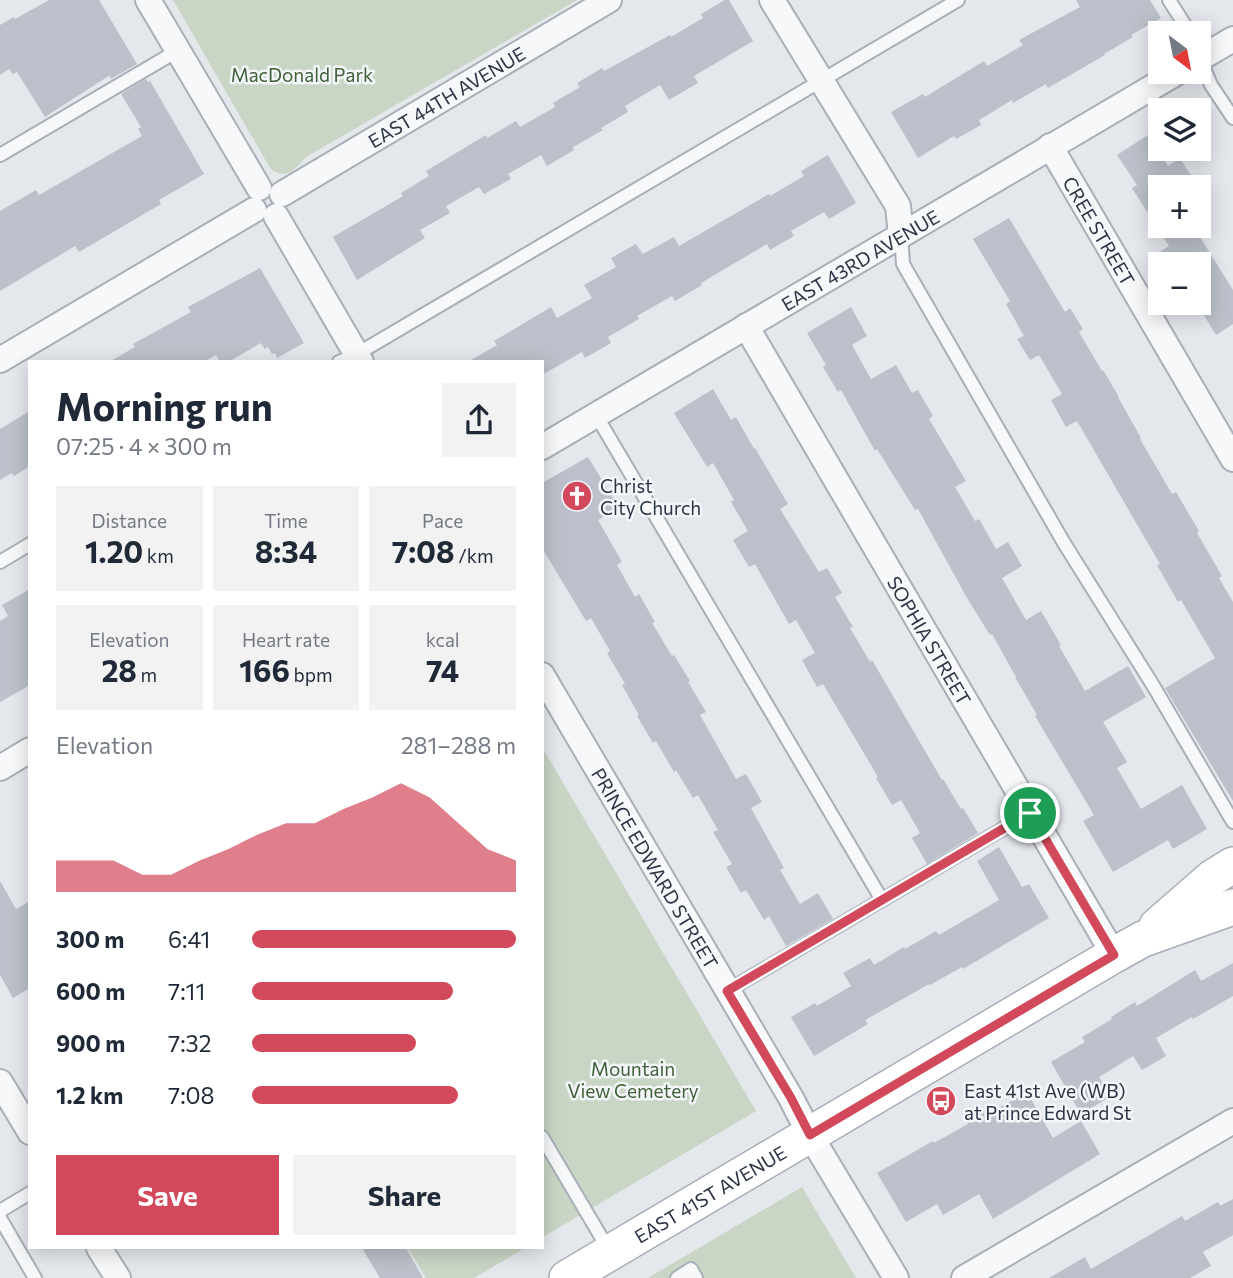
<!DOCTYPE html>
<meta charset="utf-8">
<style>
body{margin:0;font-family:Commissioner,sans-serif;background:#f2f2f3;color:#1f2937;height:100vh;display:flex;flex-direction:column;font-size:26px;white-space:nowrap}
*{box-sizing:border-box;margin:0}
p{font-size:23px;color:#747a83}
.icon{flex:none;width:38px;height:38px;fill:none;stroke:currentColor;stroke-width:2;stroke-linecap:round;stroke-linejoin:round}
.map{position:relative;flex:1;overflow:hidden}
.drawer{position:absolute;left:28px;top:360px;width:516px;height:889px;display:flex;flex-direction:column;background:#fff;border-radius:0px;box-shadow:0 4px 18px #0003}
.drawer>*{flex:none}
.needle{width:46px;rotate:148deg}
.buttons{position:absolute;left:1148px;top:21px;display:grid;gap:14px}
.buttons a{display:grid;place-items:center;width:63px;height:63px;border-radius:0px;background:#fff;box-shadow:0 4px 18px #0003;font-size:35px}
.pin{position:absolute;display:grid;place-items:center;width:60px;height:60px;color:#fff;margin:-30px;border:4px solid #fff;border-radius:50%;box-shadow:0 2px 7px #0007}
.round{display:grid;place-items:center;flex:none;width:74px;height:74px;border-radius:0px;background:#f2f2f3}
.summary{display:flex;align-items:center;justify-content:space-between;height:119px;padding:0 28px}
h1{font-size:38px;font-weight:700;line-height:52px}
.figures{display:grid;grid-template-columns:repeat(3,1fr);gap:10px;height:119px;padding:7px 28px}
.figures div{display:grid;align-content:center;border-radius:0px;background:#f2f2f3;text-align:center}
.figures b{font-size:30px;font-weight:700}
.figures small{font-size:19px;font-weight:400}
.figures p{font-size:19px}
.chart{height:196px;padding:14px 28px}
.chart p{display:flex;justify-content:space-between}
.chart svg{width:100%;height:126px;margin-top:7px;fill:#d1495b;opacity:.7}
.button{display:flex;gap:14px;margin-top:auto;padding:14px 28px}
.button a{flex:1;height:80px;border-radius:0px;background:#d1495b;color:#fff;font-size:28px;font-weight:700;line-height:80px;text-align:center}
.button a+a{background:#f2f2f3;color:#1f2937}
ul{padding:0 28px;list-style:none;font-size:23px}
li{display:grid;grid-template-columns:112px 84px 1fr;align-items:center;height:52px}
li i{height:18px;border-radius:9px;background:#d1495b}
.map>svg:first-child{display:block}
.green{fill:#c9d6c5}
.building{fill:#bbc0ca}
.lines{fill:none;stroke-linecap:round;stroke-linejoin:round}
.lane-casing{stroke:#a9aeb7;stroke-width:16}
.street-casing{stroke:#a9aeb7;stroke-width:28}
.secondary-casing{stroke:#a9aeb7;stroke-width:38}
.lane{stroke:#f7f8fa;stroke-width:12}
.street{stroke:#f7f8fa;stroke-width:24}
.secondary{stroke:#fff;stroke-width:35}
.route-casing{stroke:#fff;stroke-width:14}
.route{stroke:#d1495b;stroke-width:9}
.labels{text-anchor:middle;dominant-baseline:central;stroke-width:5;stroke-linejoin:round;paint-order:stroke}
.park-label{font-size:19px;fill:#3f6138;stroke:#f4f6f9}
.street-label{font-size:19px;fill:#2b3445;stroke:#f4f6f9}
.poi-label{font-size:19px;fill:#2b3445;stroke:#f4f6f9;text-anchor:start}
</style>
<div class="map">
<svg width="1233" height="1278" viewBox="0 0 1233 1278">
<rect width="100%" height="100%" fill="#e4e7ec"/>
<!-- green -->
<g class="green">
<path d="M173 0H577L306 157C294 170 287 181 270 168Z"/>
<path d="M542 747 756 1111 543 1237H542Z"/>
<path d="M802 1187 856 1278H648Z"/>
<path d="M408 1248H525L474 1278H426Z"/>
</g>
<!-- building -->
<g class="building">
<path d="M49 0H99L137 64 111 79 110 76 107 77 45 117 17 72 13 74 9 69 0 75V25L14 17 15 19Z"/>
<path d="M725 0H729L753 41 694 76 698 83 669 100 660 85 625 106 628 112 601 128 603 130 573 147 574 150 547 166 541 155 508 174 511 179 484 194 479 187 446 206 450 213 420 230 425 238 357 280 333 237 403 196 401 193 429 176 426 171 486 135 487 138 516 121 520 127 555 107 553 103 580 87 577 83 602 68 604 71 670 35 671 37 703 18 701 14Z"/>
<path d="M1076 0H1150L1161 18 1131 35 1133 37 1104 54 1105 55 1048 88 1046 84 1013 103 1012 100 979 120 981 125 956 139 954 136 918 158 891 112 923 94 925 97 984 61 987 66 1023 45 1019 40 1080 7Z"/>
<path d="M146 79 148 82 150 81 204 174 159 200 161 204 79 252 75 246 0 291V211L36 190 39 195 142 136 138 129 141 127 121 94Z"/>
<path d="M1148 135 1168 166 1180 158 1198 187H1160V226H1193L1233 290V324L1216 335 1202 312 1203 311 1199 304V264H1169L1161 251 1169 246 1132 188 1137 185 1117 155Z"/>
<path d="M828 155 856 203 829 219 824 212 791 231 794 236 770 250 767 244 701 283 702 285 675 301 672 296 637 316 639 319 608 337 611 343 585 358 582 352 542 375V362H468L497 345 494 341 551 307 557 318 592 298 584 285 616 267 611 258 636 244 643 254 674 237 679 246 769 194 770 196 804 176 801 171Z"/>
<path d="M1009 218 1065 312 1070 308 1083 329 1079 332 1102 371 1103 370 1119 397H1118L1141 438 1140 439 1172 494 1176 492 1199 531 1197 533 1222 576 1219 578 1233 602V801L1165 688 1215 658 1181 600 1178 602 1157 565 1160 564 1077 421 1066 427 1051 400 1062 394 1039 355 1030 360 1017 339 1024 336 1006 304 1010 301 973 239Z"/>
<path d="M260 268 304 343 277 358 275 353 272 354 268 347 265 349 261 343 228 362H220L216 355 204 362H109L135 347 133 344 191 312 188 307Z"/>
<path d="M851 307 867 336 852 345 871 379 896 365 912 393 918 390 933 416 929 419 966 481 955 487 975 521 979 519 996 549 1008 542 1022 566 1002 578 1026 620 1041 611 1061 645 1059 646 1085 691 1128 666 1146 697 1103 722 1127 762 1117 768 1141 809 1182 785 1207 829 1173 849 1168 840 1113 872 1083 821 1094 815 1035 716 1037 715 1015 677H1016L992 634 990 635 967 598 918 509 915 510 877 449 875 451 841 390 838 392 823 367 826 365 807 333Z"/>
<path d="M713 389 731 420 736 417 754 449 755 448 788 504 780 509 819 572 827 568 842 593 835 597 853 627 850 628 870 662 872 660 942 780 943 779 961 809 963 808 978 833 927 864 912 838 920 833 901 800 892 805 876 778 878 777 823 684 817 687 802 660 815 653 796 620 789 624 755 564 749 567 733 540 748 531 731 502 734 500 713 463 707 467 674 413Z"/>
<path d="M30 411V466L14 476 12 473 0 480V429Z"/>
<path d="M588 457 619 508 598 520 622 562 617 565 635 597 639 594 655 622 652 623 672 656 674 655 690 681 688 682 706 712 700 715 736 779 746 774 762 802 751 808 784 868 780 870 800 904 818 893 833 919 786 946 769 916 764 920 746 890 741 893 726 867 732 864 713 832 718 830 698 795 693 798 676 770 674 772 656 741 653 743 637 716 639 715 622 685 625 684 607 653 610 651 591 618 586 621 542 548V483Z"/>
<path d="M30 589V685L0 702V621L8 616 2 605Z"/>
<path d="M999 847 1022 887 1029 884 1049 918 963 969 962 967 930 985 929 984 899 1001 865 1020 868 1024 814 1056 791 1017 815 1003 817 1006 851 986 843 973 870 958 874 965 904 947 905 949 936 931 939 935 999 900 977 861Z"/>
<path d="M0 881 16 909 30 901V988L13 998 0 975Z"/>
<path d="M1233 963V996L1193 1019 1192 1017 1156 1038 1166 1056 1142 1070 1133 1056 1099 1077 1110 1097 1081 1114 1051 1062 1085 1042 1082 1037 1112 1019 1111 1017 1135 1002 1137 1006 1195 970 1201 981Z"/>
<path d="M1027 1092 1053 1138 1081 1121 1100 1154 993 1219 979 1194 943 1215 937 1204 906 1222 877 1173 933 1141 934 1143 968 1124 966 1121 992 1106 995 1110Z"/>
<path d="M1233 1199V1235L1203 1252 1211 1266 1190 1278H1049L1085 1257 1091 1269 1182 1216 1185 1221 1218 1202 1220 1206Z"/>
<path d="M362 1248H406L423 1278H380Z"/>
</g>
<g class="lines">
<!-- lane casing -->
<g class="lane-casing">
<g id="lane">
<path d="M1169 0 1190 33"/>
<path d="M1199 56 1211 85 1233 118"/>
<path d="M0 155 177 51"/>
<path d="M901 235 903 264 1064 543 1154 687 1233 822"/>
<path d="M339 362 357 354 958 0"/>
<path d="M596 415 882 900"/>
<path d="M0 562 30 544"/>
<path d="M727 991 1030 813"/>
<path d="M542 1137 610 1252"/>
<path d="M0 1211 30 1193"/>
<path d="M0 1218 35 1278"/>
<path d="M677 1278 691 1269 696 1278"/>
</g>
</g>
<!-- street casing -->
<g class="street-casing">
<g id="street">
<path d="M148 0 259 188"/>
<path d="M772 0 898 206 901 235"/>
<path d="M1199 59 1233 39"/>
<path id="s1" d="M1050 146 1233 459"/>
<path id="s2" d="M282 194 609 0"/>
<path d="M276 216 361 362"/>
<path id="s3" d="M746 326 1114 955"/>
<path d="M0 360 254 210"/>
<path id="s4" d="M542 447 1178 72"/>
<path id="s5" d="M542 675 791 1098 810 1135 896 1278"/>
<path d="M0 768 30 750"/>
<path d="M0 1082 30 1132"/>
<path d="M99 1248 118 1278"/>
<path d="M964 1278 1233 1121"/>
</g>
</g>
<!-- secondary casing -->
<g class="secondary-casing">
<g id="secondary">
<path d="M1157 926 1212 878 1233 865"/>
<path id="s6" d="M567 1278 1114 955 1143 939 1233 907"/>
</g>
</g>
<!-- lane -->
<use href="#lane" class="lane"/>
<!-- street -->
<use href="#street" class="street"/>
<!-- secondary -->
<use href="#secondary" class="secondary"/>
</g>
<g class="lines">
<!-- route casing -->
<g class="route-casing">
<path id="route" d="M1030 813 1114 955 810 1135 791 1098 727 991Z"/>
</g>
<!-- route -->
<use href="#route" class="route"/>
</g>
<!-- icons -->
<defs>
<g id="church-disc" transform="scale(1.575)"><circle r="9.5" fill="#d1495b" stroke="#f4f6f9"/><path d="M-1.2-6h2.4v3.5h3.3v2.4h-3.3V6h-2.4V-.1h-3.3v-2.4h3.3Z" fill="#fff"/></g>
<g id="bus-disc" transform="scale(1.575)"><circle r="9.5" fill="#d1495b" stroke="#f4f6f9"/><path d="M-5-6H5V4H4V6H2V4H-2V6H-4V4H-5ZM-3.5-4V0h7V-4ZM-3.5 1.2v1.5H-2V1.2ZM2 1.2v1.5H3.5V1.2Z" fill="#fff"/></g>
</defs>
<g fill-rule="evenodd">
<use href="#church-disc" x="577" y="496"/>
<use href="#bus-disc" x="941" y="1101"/>
</g>
<g class="labels">
<!-- park labels -->
<g class="park-label">
<text x="302" y="74">MacDonald Park</text>
<text x="633" y="1068">Mountain<tspan x="633" dy="22">View Cemetery</tspan></text>
</g>
<!-- street labels -->
<g class="street-label">
<text stroke="none"><textPath href="#s2" startOffset="191">EAST 44TH AVENUE</textPath></text>
<text stroke="none"><textPath href="#s1" startOffset="98">CREE STREET</textPath></text>
<text stroke="none"><textPath href="#s4" startOffset="369">EAST 43RD AVENUE</textPath></text>
<text stroke="none"><textPath href="#s3" startOffset="364">SOPHIA STREET</textPath></text>
<text stroke="none"><textPath href="#s5" startOffset="224">PRINCE EDWARD STREET</textPath></text>
<text stroke="none"><textPath href="#s6" startOffset="166">EAST 41ST AVENUE</textPath></text>
</g>
<!-- poi labels -->
<g class="poi-label">
<text x="600" y="485">Christ<tspan x="600" dy="22">City Church</tspan></text>
<text x="964" y="1090">East 41st Ave (WB)<tspan x="964" dy="22">at Prince Edward St</tspan></text>
</g>
</g>
</svg>
<div class="buttons">
<a><svg class="needle" viewBox="-14 -14 28 28"><path d="M0-13l5 13h-10z" fill="#e53935"/><path d="M0 13l5-13h-10z" fill="#747a83"/></svg></a>
<a><svg class="icon" aria-label="layers" viewBox="0 0 24 24"><path d="M12 4l9 5-9 5-9-5zM3 14l9 5 9-5"/></svg></a>
<a>+</a>
<a>−</a>
</div>
<div class="pin" style="left:1030px;top:813px;background:#1e9e55"><svg class="icon" aria-label="arrive" viewBox="0 0 24 24"><path d="M6 21V4h12l-3 4 3 4H6"/></svg></div>
<section class="drawer">
<div class="summary"><div><h1>Morning run</h1><p>07:25 · 4 × 300 m</p></div><a class="round"><svg class="icon" aria-label="share" viewBox="0 0 24 24"><path d="M12 15V3M7 8l5-5 5 5M5 13v7h14v-7"/></svg></a></div>
<div class="figures">
<div><p>Distance</p><b>1.20<small> km</small></b></div>
<div><p>Time</p><b>8:34</b></div>
<div><p>Pace</p><b>7:08<small> /km</small></b></div>
</div>
<div class="figures">
<div><p>Elevation</p><b>28<small> m</small></b></div>
<div><p>Heart rate</p><b>166<small> bpm</small></b></div>
<div><p>kcal</p><b>74</b></div>
</div>
<div class="chart"><p><span>Elevation</span>281–288 m</p>
<svg viewBox="0 0 160 44" preserveAspectRatio="none"><path d="M0 44V33L10 33L20 33L30 38L40 38L50 33L60 29L70 24L80 20L90 20L100 15L110 11L120 6L130 11L140 20L150 29L160 33V44z"/></svg>
</div>
<ul>
<li><b>300 m</b>6:41<i style="width:100%"></i></li>
<li><b>600 m</b>7:11<i style="width:76%"></i></li>
<li><b>900 m</b>7:32<i style="width:62%"></i></li>
<li><b>1.2 km</b>7:08<i style="width:78%"></i></li>
</ul>
<div class="button"><a>Save</a><a>Share</a></div>
</section>
</div>
